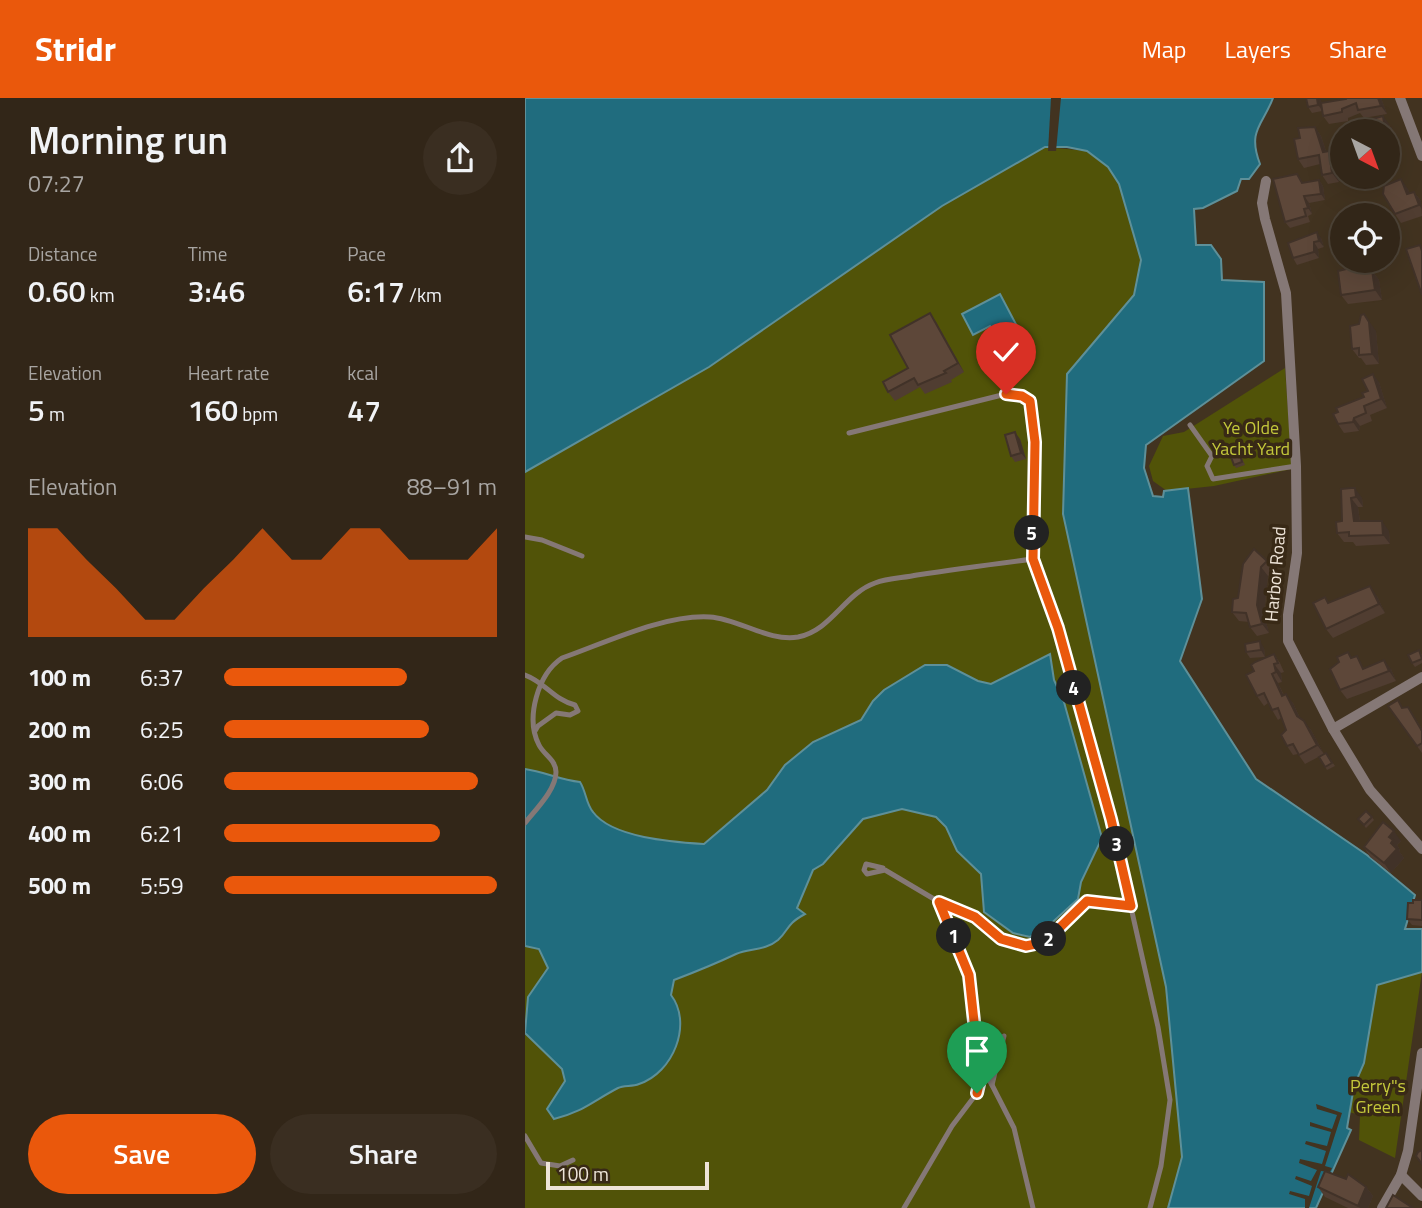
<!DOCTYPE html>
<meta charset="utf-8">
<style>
body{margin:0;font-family:"Titillium Web",sans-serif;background:#3a2e21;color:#f1f3f6;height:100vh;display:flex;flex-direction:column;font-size:26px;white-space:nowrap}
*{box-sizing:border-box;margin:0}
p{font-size:23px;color:#a8a5a2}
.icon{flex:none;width:38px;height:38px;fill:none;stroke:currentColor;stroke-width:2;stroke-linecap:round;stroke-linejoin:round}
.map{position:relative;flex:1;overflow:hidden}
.details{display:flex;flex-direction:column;background:#322618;width:525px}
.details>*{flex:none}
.needle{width:46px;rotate:139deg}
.fabs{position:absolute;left:805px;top:21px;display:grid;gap:14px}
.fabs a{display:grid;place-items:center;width:70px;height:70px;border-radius:50%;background:#322618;box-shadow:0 7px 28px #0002,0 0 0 2px #4d4337;font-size:35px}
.scale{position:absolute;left:21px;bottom:18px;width:163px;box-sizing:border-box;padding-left:7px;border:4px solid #eee4d8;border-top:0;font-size:19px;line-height:24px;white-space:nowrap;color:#eee4d8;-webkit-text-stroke:5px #382916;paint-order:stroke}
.pin{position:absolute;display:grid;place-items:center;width:60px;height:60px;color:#fff;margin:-72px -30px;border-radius:50% 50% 50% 0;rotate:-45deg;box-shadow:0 0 7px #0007}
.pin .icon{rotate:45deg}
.km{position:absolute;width:35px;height:35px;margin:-18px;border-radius:50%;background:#222;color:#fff;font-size:19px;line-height:35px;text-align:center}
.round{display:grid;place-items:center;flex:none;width:74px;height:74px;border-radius:37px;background:#3a2e21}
.head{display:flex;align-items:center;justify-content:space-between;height:119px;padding:0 28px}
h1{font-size:38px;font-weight:600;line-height:52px}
.metrics{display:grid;grid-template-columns:repeat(3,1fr);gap:10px;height:119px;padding:7px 28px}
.metrics div{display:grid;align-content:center}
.metrics b{font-size:30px;font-weight:600}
.metrics small{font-size:19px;font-weight:400}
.metrics p{font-size:19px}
.chart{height:196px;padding:14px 28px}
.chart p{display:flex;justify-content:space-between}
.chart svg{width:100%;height:126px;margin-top:7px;fill:#ea580c;opacity:.7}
.button{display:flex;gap:14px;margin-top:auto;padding:14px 28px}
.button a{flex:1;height:80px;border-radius:42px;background:#ea580c;color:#fff;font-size:28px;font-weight:600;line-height:80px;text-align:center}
.button a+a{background:#3a2e21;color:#f1f3f6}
ul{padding:0 28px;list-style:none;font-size:23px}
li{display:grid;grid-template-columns:112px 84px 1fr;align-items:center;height:52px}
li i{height:18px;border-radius:9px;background:#ea580c}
header{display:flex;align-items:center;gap:42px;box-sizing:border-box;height:98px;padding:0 35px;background:#ea580c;color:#fff}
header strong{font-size:33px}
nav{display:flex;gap:38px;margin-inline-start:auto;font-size:24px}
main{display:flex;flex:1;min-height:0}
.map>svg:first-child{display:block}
.green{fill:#515308}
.water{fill:#206c7e;stroke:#5e9099;stroke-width:2}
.pier{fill:#423320}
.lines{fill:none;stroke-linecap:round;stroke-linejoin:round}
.service{stroke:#857876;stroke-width:5}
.minor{stroke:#857876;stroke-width:10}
.wall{fill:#503d31}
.shaded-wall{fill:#413228}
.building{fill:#5d4739;stroke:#413228;stroke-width:2}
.route-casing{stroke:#fff;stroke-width:14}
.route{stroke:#ea580c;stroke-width:9}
.labels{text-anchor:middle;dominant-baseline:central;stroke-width:7;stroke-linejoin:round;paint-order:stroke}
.park-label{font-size:18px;fill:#c4c83b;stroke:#382916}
.street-label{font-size:18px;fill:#eee4d8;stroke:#382916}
</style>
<header>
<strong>Stridr</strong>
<nav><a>Map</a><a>Layers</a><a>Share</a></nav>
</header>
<main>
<section class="details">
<div class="head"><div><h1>Morning run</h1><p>07:27</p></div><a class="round"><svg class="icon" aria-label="share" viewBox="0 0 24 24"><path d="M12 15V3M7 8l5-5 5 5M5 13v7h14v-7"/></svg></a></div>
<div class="metrics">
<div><p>Distance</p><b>0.60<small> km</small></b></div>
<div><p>Time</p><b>3:46</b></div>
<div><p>Pace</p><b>6:17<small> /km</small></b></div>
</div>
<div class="metrics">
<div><p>Elevation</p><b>5<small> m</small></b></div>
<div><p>Heart rate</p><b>160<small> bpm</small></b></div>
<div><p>kcal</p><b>47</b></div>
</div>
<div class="chart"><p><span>Elevation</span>88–91 m</p>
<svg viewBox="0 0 160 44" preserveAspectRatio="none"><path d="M0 44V6L10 6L20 17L30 27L40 38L50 38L60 27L70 17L80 6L90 17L100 17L110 6L120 6L130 17L140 17L150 17L160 6V44z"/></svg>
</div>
<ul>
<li><b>100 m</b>6:37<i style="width:67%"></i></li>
<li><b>200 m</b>6:25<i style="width:75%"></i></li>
<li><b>300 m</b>6:06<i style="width:93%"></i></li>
<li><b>400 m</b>6:21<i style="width:79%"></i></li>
<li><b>500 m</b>5:59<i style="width:100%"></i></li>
</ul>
<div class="button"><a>Save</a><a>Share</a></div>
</section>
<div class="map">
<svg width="897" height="1110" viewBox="0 0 897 1110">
<rect width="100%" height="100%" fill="#423320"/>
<!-- green -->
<g class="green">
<path d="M520 49 562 53 583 69 594 86 616 162 609 197 542 276 538 416 641 889 657 1059 643 1110H0V374L184 269 417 108Z"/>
<path d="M760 270 767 371 689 388 642 393 628 383 624 368 638 338 659 334Z"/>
<path d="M897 874 870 1060 834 1042 835 1017 824 1014 829 988 839 965 852 887Z"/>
</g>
<!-- water -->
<g class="water">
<path d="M0 0H748C738 27 722 32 735 66L724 81H716L712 93 678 110 669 111 671 147H686L696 161 697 182 739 184V263L621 347 619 370 628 398 638 399 639 393 663 390 677 501 655 563 731 681 842 757 890 797 880 831H897V874L852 887 839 965 829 988 822 1030 826 1032 791 1110H643L657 1059 641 889 538 416 542 276 609 197 616 162 594 86 583 69 562 53 542 49H520L417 108 184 269 0 374Z"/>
<path d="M475 196 495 234 474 245 465 228 448 237 437 216Z"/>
<path d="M525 556 529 582 539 604 577 740 556 784 553 801 520 831 505 839 488 835 459 814 456 776 432 753 421 729 411 719 377 711 338 721 298 766 288 772 272 810 280 816C260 827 265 831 253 842 240 853 224 850 211 856 190 866 170 874 149 882L146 897C168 926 148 975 114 986 107 989 99 987 93 990 68 1003 58 1014 29 1021L22 1011 40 983 37 971 0 935 3 899 23 870 14 851 0 848V671C20 674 35 682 55 684 61 693 61 706 68 714 87 740 149 744 179 746L242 692 260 667 288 644 336 622 348 603 359 592 400 567H422L453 583 466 586Z"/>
</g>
<!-- pier -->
<g class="pier">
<path d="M526 0H536L531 53H523Z"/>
<path d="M791 1006 817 1015 800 1068 807 1070 805 1074 796 1073 784 1110H780V1101L764 1096 765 1093 784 1098 787 1088 770 1081 771 1078 786 1083 792 1072 774 1065 775 1061 797 1066 801 1053 780 1046 781 1043 802 1048 806 1034 785 1028V1024L807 1031 812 1017 792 1011Z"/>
</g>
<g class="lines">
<!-- service -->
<g class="service">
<path d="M665 327 687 358 682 368 688 381 771 368"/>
<path d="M324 335 481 296 497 298 505 303 510 344 508 461 533 530 586 721 633 929 645 1002 636 1068 625 1110"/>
<path d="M0 439 17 442 57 458"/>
<path d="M0 577C20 584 29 602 50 607L53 613 45 617 31 615 13 628 10 633"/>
<path d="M0 725C10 712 31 692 31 674 31 662 19 657 14 647 0 620 13 576 37 560 80 545 140 516 185 519 214 521 244 544 273 539 307 532 319 496 350 485 363 480 379 480 392 477 431 471 469 466 508 461"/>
<path d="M358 770 341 766 339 772 342 776 360 772 414 804 450 819 476 840 491 847 520 844 562 803 606 808"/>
<path d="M414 804C413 823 434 847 440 865 455 905 442 950 467 987L479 938"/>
<path d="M467 987 489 1030 508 1110"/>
<path d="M0 1038 16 1065 35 1068 48 1062"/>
<path d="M379 1110 427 1028 452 995 457 973"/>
</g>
<!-- minor -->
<g class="minor">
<path d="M875 0 897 58"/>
<path d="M741 83 737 105 740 121 761 195 771 368 772 455 763 517V543L808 631 845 692 897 751"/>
<path d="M808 631 897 579"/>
<path d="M876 1077 897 1098"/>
<path d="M857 1110 876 1077 883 1053 897 955"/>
</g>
</g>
<!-- wall -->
<g class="wall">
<path d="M856 0 862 16 839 20 835 15 823 20V23L804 26 798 18 797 13 787 15 783 9 796 2V5Z"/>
<path d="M864 26 865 30 872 39 876 61 863 63 864 70H863V33Z"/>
<path d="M790 29 796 38 801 53H804L810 61 814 84 803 86 797 77 795 66 779 70 773 61 775 40Z"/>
<path d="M794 82 798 88 800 102 784 105 787 116 783 118 785 124 765 130 760 124 778 85Z"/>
<path d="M883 91 884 95 889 94 896 103 897 118 876 125 870 116Z"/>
<path d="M796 140 799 149 793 151 794 160 772 167 768 160 763 145Z"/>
<path d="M842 166 854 182 857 202 823 206 816 197Z"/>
<path d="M411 224 439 274 426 282 427 284 400 296 395 289 370 303 363 294 383 270Z"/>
<path d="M851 233 854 266 841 267 836 260H834L827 251Z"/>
<path d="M491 251 500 265 492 270 483 256Z"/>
<path d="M854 284 862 310 845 317 847 323 835 328 834 333 819 335 813 326 843 293Z"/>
<path d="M495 341 501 361 490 364 486 358Z"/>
<path d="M715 356 720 367 711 370 709 367Z"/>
<path d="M816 391 837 400 838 409H833L835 423 864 433 865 446 831 448 828 444H819L812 435 817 423Z"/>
<path d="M742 463 749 472 743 478 739 516 744 535 732 538 725 529 724 524 714 523 707 514 713 500 718 466Z"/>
<path d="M852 498 860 515 808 540 801 531 800 499 804 505Z"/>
<path d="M739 550 740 559 725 560 721 554Z"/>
<path d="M894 552 897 557V565L890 569 887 565Z"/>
<path d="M823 554 827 560 839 570 866 571 871 583 822 601 815 592 814 564Z"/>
<path d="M749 556 755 565 759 574 756 575 757 584 753 585 759 597 768 605 775 620 786 632 799 656 780 666 773 656 768 657 762 648 761 632 756 620 753 622 743 605 739 608 732 598 729 573Z"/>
<path d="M883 609 897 631V655L870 617 878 610Z"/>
<path d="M801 655 810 668 802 672 794 659Z"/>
<path d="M847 719 849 722 841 730 833 721Z"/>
<path d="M876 743 872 747 875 752 874 753 879 760 866 775 845 759 839 749Z"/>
<path d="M897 802V828L887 827 882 821 888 805Z"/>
<path d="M821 1081 841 1089 848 1098 843 1110H823L800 1099 793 1089Z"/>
</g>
<!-- shaded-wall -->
<g class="shaded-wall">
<path d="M792 0H794L796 2 798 13 793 7Z"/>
<path d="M853 0H856L862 16 856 8Z"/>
<path d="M858 18 864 26 866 40 860 31Z"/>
<path d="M790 29 796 38 804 62 798 54Z"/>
<path d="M866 30 872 39 876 61 870 52Z"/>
<path d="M804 53 810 61 814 84 807 75Z"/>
<path d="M876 81 883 91 888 106 882 96Z"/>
<path d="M794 82 798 88 800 102 796 96Z"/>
<path d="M889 94 896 103 897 111 894 107Z"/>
<path d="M779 98 784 105 787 116 783 110Z"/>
<path d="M792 134 796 140 799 149 794 143Z"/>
<path d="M789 144 793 151 794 160 789 154Z"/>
<path d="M842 166 854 182 857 202 850 192 843 173Z"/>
<path d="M405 215 411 224 439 274 433 265Z"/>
<path d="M839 216 851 233 854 266 847 256Z"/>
<path d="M848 276 854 284 862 310 856 301Z"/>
<path d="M829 320 835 328 834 333 828 324Z"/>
<path d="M490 334 495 341 501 361 496 355Z"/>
<path d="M830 390 837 400 838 409 831 399Z"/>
<path d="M826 400 833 409 836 432 829 423Z"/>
<path d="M857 423 864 433 865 446 858 437Z"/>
<path d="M736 469 743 478 739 516 744 535 737 526 732 507Z"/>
<path d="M845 488 852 498 860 515 854 506Z"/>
<path d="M735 543 739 550 740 559 736 552Z"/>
<path d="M859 562 866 571 871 583 864 573Z"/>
<path d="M749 566 756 575 757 584 751 574Z"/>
<path d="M747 576 753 585 763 607 757 598Z"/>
<path d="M761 596 768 605 778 627 772 618Z"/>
<path d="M779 623 786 632 799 656 792 647Z"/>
<path d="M869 733 876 743 872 747 875 752 874 753 879 760 866 775 859 765 866 745 864 739Z"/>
<path d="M841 1089 848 1098 843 1110H835L833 1108Z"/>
</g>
<!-- building -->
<g class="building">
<path d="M781 0H792L793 7 783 9Z"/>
<path d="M821 0H853L856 8 833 12 831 5 817 11V14L798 18 796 5 821 1Z"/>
<path d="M858 18 860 31 866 30 870 52 863 53V33H842L840 23Z"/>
<path d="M790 29 798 54 804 53 807 75 797 77 794 57 773 61 769 41 775 40 773 30Z"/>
<path d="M772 76 777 85 794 82 796 96 779 98 783 110 779 111 781 118 760 124 748 81Z"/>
<path d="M876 81 882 96 889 94 894 107 870 116 858 96 859 88Z"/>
<path d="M792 134 794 143 789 144V154L768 160 763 145Z"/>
<path d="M817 137V149L815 138Z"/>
<path d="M895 147 897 153V197L881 151Z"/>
<path d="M842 166 843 173 847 172 850 192 816 197 813 173Z"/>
<path d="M405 215 433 265 419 273 421 275 393 287 389 280 363 294 358 284 383 270 365 237Z"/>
<path d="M839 216 844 224 847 256 834 257V250L827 251 825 228 834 226 836 217Z"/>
<path d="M491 251 498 262 490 267 483 256Z"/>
<path d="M848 276 856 301 839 308 841 315 829 320 828 324 813 326 808 316 813 314 811 310 839 299 837 295 843 293 837 281Z"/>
<path d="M490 334 496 355 486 358 480 337Z"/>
<path d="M715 356 717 364 709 367 706 359Z"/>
<path d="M826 390H830L831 399 826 400 829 423H857L858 437 824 438V434L812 435 811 424 817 423 816 391Z"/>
<path d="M729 451 742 463 736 469 732 507 737 526 725 529 721 515 707 514 708 501 713 500 718 466Z"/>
<path d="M845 488 854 506 801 531 788 505 800 499 803 505Z"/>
<path d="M735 543 736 552 721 554 720 546Z"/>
<path d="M894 552 897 561 887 565 883 557Z"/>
<path d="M823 554 826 560 832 558 838 571 859 562 864 573 815 592 805 571 814 564 812 559Z"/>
<path d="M749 556 753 565 749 566 751 574 747 576 757 598 761 596 772 618 779 623 792 647 774 657 768 646 762 648 756 637 761 632 753 610 747 612 739 595 732 598 721 577 729 573 726 567 730 564Z"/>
<path d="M873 602 877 610 883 609 897 633V645L892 648 863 608Z"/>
<path d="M801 655 807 665 800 669 794 659Z"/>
<path d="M841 713 847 719 839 727 833 721Z"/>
<path d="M858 724 869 733 864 739 868 742 866 745 872 751 859 765 839 749Z"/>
<path d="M888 802H897V822L882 821 883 805H888Z"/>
<path d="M897 1052V1066L891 1058 893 1054Z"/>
<path d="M800 1073 821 1081 823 1076 841 1089 833 1108 793 1089Z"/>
<path d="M868 1097 888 1110H861Z"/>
</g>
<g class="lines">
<!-- route casing -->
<g class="route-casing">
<path id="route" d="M452 995 457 973 452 951 444 877 414 804 450 819 476 841 501 848 520 844 562 803 606 808 586 721 533 530 508 461 510 344 505 303 497 298 481 296"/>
</g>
<!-- route -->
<use href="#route" class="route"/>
</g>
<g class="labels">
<!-- park labels -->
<g class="park-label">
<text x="726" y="329">Ye Olde<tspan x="726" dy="21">Yacht Yard</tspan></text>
<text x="853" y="987">Perry"s<tspan x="853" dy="21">Green</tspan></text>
</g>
<!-- street labels -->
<g class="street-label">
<text transform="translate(750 476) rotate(-85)">Harbor Road</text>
</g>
</g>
</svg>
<div class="fabs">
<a><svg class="needle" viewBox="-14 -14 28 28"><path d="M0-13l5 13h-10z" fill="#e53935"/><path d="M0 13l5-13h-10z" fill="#a8a5a2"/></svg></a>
<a><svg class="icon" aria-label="locate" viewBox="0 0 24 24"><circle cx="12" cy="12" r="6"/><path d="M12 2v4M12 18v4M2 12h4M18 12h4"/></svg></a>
</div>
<div class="scale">100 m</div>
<div class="pin" style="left:452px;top:995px;background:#1e9e55"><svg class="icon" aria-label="arrive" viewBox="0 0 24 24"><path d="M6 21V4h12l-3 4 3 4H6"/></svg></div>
<div class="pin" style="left:481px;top:296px;background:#d93025"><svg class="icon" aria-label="check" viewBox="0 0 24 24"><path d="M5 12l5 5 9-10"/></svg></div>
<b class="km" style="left:429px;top:838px">1</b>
<b class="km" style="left:524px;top:841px">2</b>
<b class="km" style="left:592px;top:746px">3</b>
<b class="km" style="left:549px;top:590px">4</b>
<b class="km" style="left:507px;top:435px">5</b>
</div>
</main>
